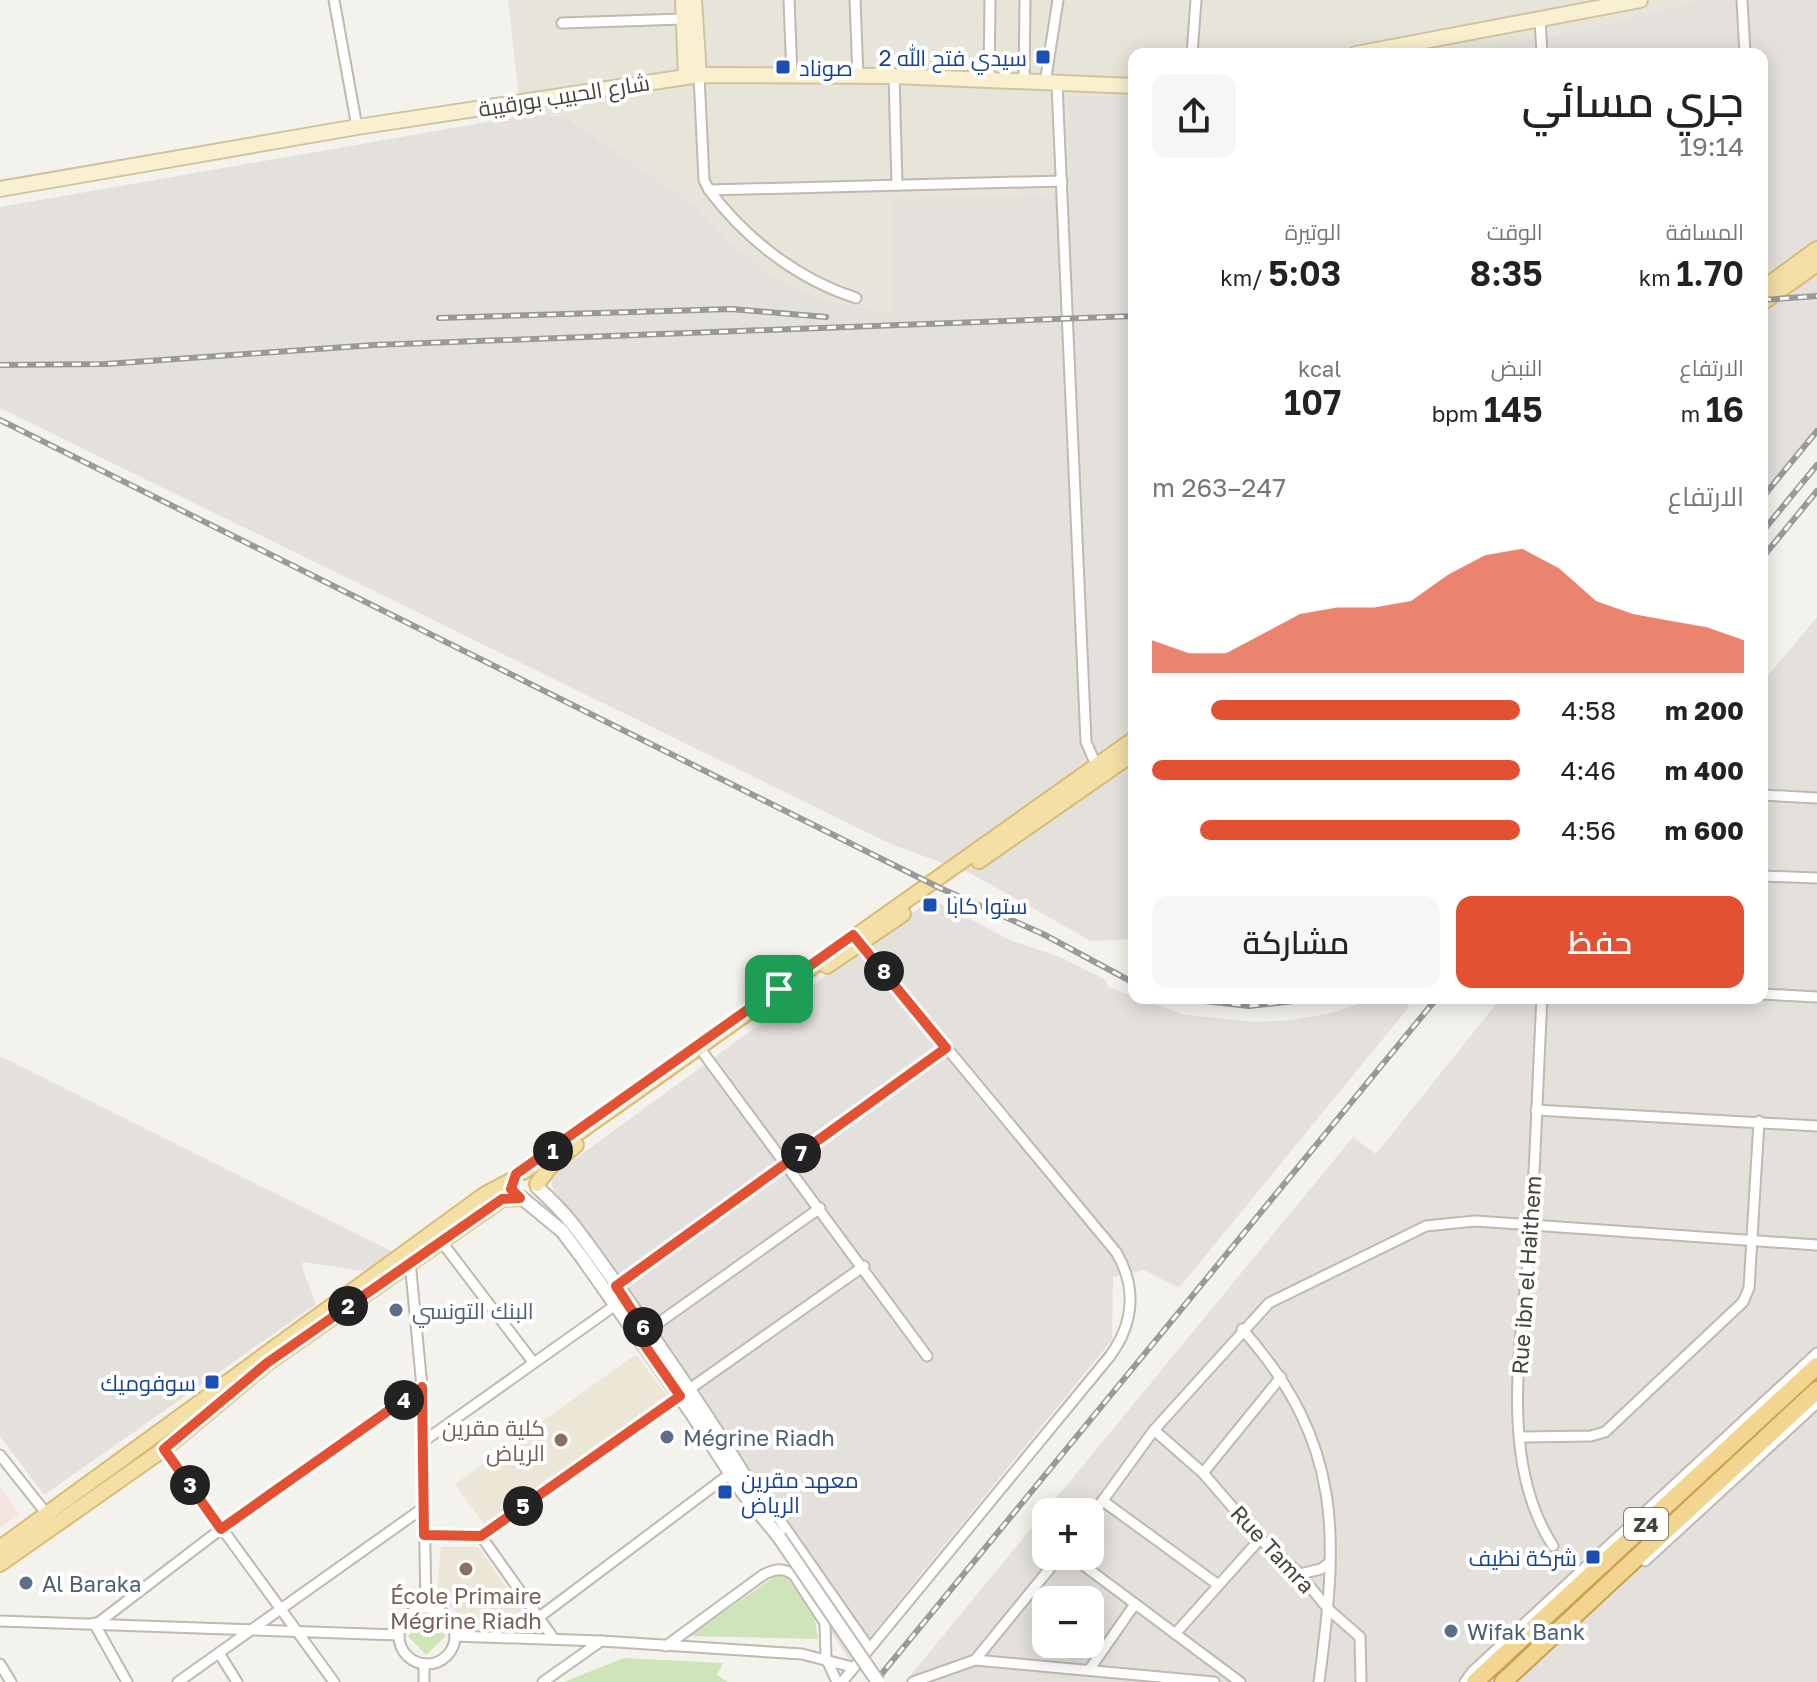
<!DOCTYPE html>
<html lang="ar">
<meta charset="utf-8">
<style>
body{margin:0;font-family:"Golos Text",Cairo,sans-serif;background:#f6f6f6;color:#222;direction:rtl;height:100vh;display:flex;flex-direction:column;font-size:30px;white-space:nowrap}
*{box-sizing:border-box;margin:0}
p{font-size:26px;color:#767676}
.icon{flex:none;width:44px;height:44px;fill:none;stroke:currentColor;stroke-width:2;stroke-linecap:round;stroke-linejoin:round}
.map{position:relative;flex:1;overflow:hidden;direction:ltr}
.drawer{position:absolute;left:1128px;top:48px;width:640px;height:956px;display:flex;flex-direction:column;background:#fff;border-radius:16px;box-shadow:0 4px 20px #0003;direction:rtl}
.drawer>*{flex:none}
.tools{position:absolute;left:1032px;top:1498px;display:grid;gap:16px}
.tools a{display:grid;place-items:center;width:72px;height:72px;border-radius:16px;background:#fff;box-shadow:0 4px 20px #0003;font-size:40px}
.pin{position:absolute;display:grid;place-items:center;width:68px;height:68px;color:#fff;margin:-34px;border-radius:16px;box-shadow:0 4px 12px #0006}
.km{position:absolute;width:40px;height:40px;margin:-20px;border-radius:50%;background:#222;color:#fff;font-size:22px;line-height:40px;text-align:center}
.round{display:grid;place-items:center;flex:none;width:84px;height:84px;border-radius:16px;background:#f6f6f6}
.head{display:flex;align-items:center;justify-content:space-between;height:136px;padding:0 24px}
h1{font-size:44px;font-weight:600;line-height:60px}
.stats{display:grid;grid-template-columns:repeat(3,1fr);gap:12px;height:136px;padding:8px 24px}
.stats div{display:grid;align-content:center}
.stats b{font-size:34px;font-weight:600}
.stats small{font-size:22px;font-weight:400}
.stats p{font-size:22px}
.chart{height:224px;padding:16px 24px}
.chart p{display:flex;justify-content:space-between}
.chart svg{width:100%;height:144px;margin-top:8px;fill:#e35133;opacity:.7}
.button{display:flex;gap:16px;margin-top:auto;padding:16px 24px}
.button a{flex:1;height:92px;border-radius:16px;background:#e35133;color:#fff;font-size:32px;font-weight:600;line-height:92px;text-align:center}
.button a+a{background:#f6f6f6;color:#222}
ul{padding:0 24px;list-style:none;font-size:26px}
li{display:grid;grid-template-columns:128px 96px 1fr;align-items:center;height:60px}
li i{height:20px;border-radius:10px;background:#e35133}
.map>svg:first-child{display:block}
.residential{fill:#e7e4da}
.industrial{fill:#e4e1dd;fill-rule:evenodd}
.education{fill:#ece6d7}
.medical{fill:#f3e4e1}
.green{fill:#d0e4b9}
.lines{fill:none;stroke-linecap:round;stroke-linejoin:round}
.minor-casing{stroke:#bfb9af;stroke-width:13}
.tertiary-casing{stroke:#bfb9af;stroke-width:16}
.secondary-casing{stroke:#cfc4a0;stroke-width:18}
.primary-casing{stroke:#d8bc76;stroke-width:18}
.trunk-casing{stroke:#cea04c;stroke-width:20}
.minor{stroke:#fff;stroke-width:9}
.tertiary{stroke:#fff;stroke-width:12}
.secondary{stroke:#f9f0d0;stroke-width:14}
.primary{stroke:#f4dfa5;stroke-width:14}
.trunk{stroke:#f2d590;stroke-width:16}
.rail-casing{stroke:#999;stroke-width:6}
.rail{stroke:#fff;stroke-width:3;stroke-dasharray:9;stroke-linecap:butt}
.tertiary-bridge-casing{stroke:#bfb9af;stroke-width:16;stroke-linecap:butt}
.tertiary-bridge{stroke:#fff;stroke-width:12}
.route-casing{stroke:#fff;stroke-width:16}
.route{stroke:#e35133;stroke-width:10}
.transit-dot{fill:#1a4fb4;stroke:#fff;stroke-width:3}
.service-dot{fill:#5c6f8a;stroke:#fff;stroke-width:3}
.education-dot{fill:#8d6e63;stroke:#fff;stroke-width:3}
.labels{text-anchor:middle;dominant-baseline:central;stroke-width:8;stroke-linejoin:round;paint-order:stroke}
.shield{fill:#fff;stroke:#7f7b75;stroke-width:2}
.shield-label{font-size:20px;font-weight:bold;fill:#48433a}
.transit-label{font-size:22px;fill:#164399;stroke:#fff;text-anchor:end}
.street-label{font-size:22px;fill:#48433a;stroke:#fff}
.service-label{font-size:22px;fill:#4e5e75;stroke:#fff;text-anchor:start}
.education-label{font-size:22px;fill:#785e54;stroke:#fff;text-anchor:end}
</style>
<div class="map">
<svg width="1817" height="1682" viewBox="0 0 1817 1682">
<rect width="100%" height="100%" fill="#f4f2ec"/>
<!-- residential -->
<path class="residential" d="M508 0H1703L1584 30 1439 54H1134V96L1068 95 1071 194 893 198V313L824 300 775 278 730 243 692 204 566 116H521Z"/>
<!-- industrial -->
<g class="industrial">
<path d="M1703 0H1817V427L1762 493V54H1439L1584 30Z"/>
<path d="M1068 95 1134 96V939L1091 941 968 872 893 845 0 408V207L521 116H565L692 204 730 243 775 278 824 300 892 313V198L1070 194Z"/>
<path d="M1817 617V1682H905L1353 1137 1376 1154 1501 998H1762V683ZM1046 1512H1090V1556H1046ZM1046 1600H1090V1644H1046Z"/>
<path d="M932 899 1012 941 1060 957 1106 980 1108 987 1185 1015 1256 1022 1291 1020 1332 1013 1376 998H1404L1409 1007 1179 1288 1144 1270 1113 1277 1112 1340 850 1661 557 1202 550 1177Z"/>
<path d="M0 1056 407 1259 364 1271 303 1262 302 1267 316 1304 44 1495 0 1436Z"/>
</g>
<!-- education -->
<g class="education">
<path d="M636 1354 667 1396 485 1526 455 1484Z"/>
<path d="M441 1547H478L534 1626 466 1625 437 1591Z"/>
</g>
<!-- medical -->
<path class="medical" d="M0 1487 19 1514 0 1528Z"/>
<!-- green -->
<g class="green">
<path d="M782 1571 814 1613 818 1639 690 1636Z"/>
<path d="M427 1617 446 1636 426 1655 408 1636Z"/>
<path d="M624 1658 723 1663 717 1675 728 1682H564Z"/>
</g>
<g class="lines">
<!-- minor casing -->
<g class="minor-casing">
<g id="minor">
<path d="M334 0 357 127"/>
<path d="M789 0 792 75"/>
<path d="M855 0 858 76"/>
<path d="M1742 0 1745 54"/>
<path d="M1540 20 1542 54"/>
<path d="M562 23 683 19"/>
<path d="M1192 54 1196 0"/>
<path d="M699 75 704 180 709 190C746 239 797 279 856 298"/>
<path d="M894 76 897 185"/>
<path d="M989 79 990 0"/>
<path d="M1024 82 1025 0"/>
<path d="M1045 83 1058 0"/>
<path d="M1057 84 1086 742 1098 769"/>
<path d="M709 190 1062 181"/>
<path d="M1762 795 1817 798"/>
<path d="M1762 876 1817 878"/>
<path d="M1762 994 1817 997"/>
<path d="M1542 998C1538 1073 1536 1148 1531 1224 1525 1325 1494 1455 1553 1546"/>
<path d="M704 1054 927 1356"/>
<path d="M1536 1110 1817 1126"/>
<path d="M441 1241 533 1362"/>
<path d="M410 1261 422 1387 426 1607"/>
<path d="M607 1293 946 1048"/>
<path d="M1242 1329C1345 1445 1338 1537 1319 1682"/>
<path d="M643 1334 820 1208"/>
<path d="M1154 1430 1203 1473 1260 1539 1300 1574 1328 1609 1360 1637 1361 1682"/>
<path d="M1522 1437 1591 1436 1605 1432 1743 1302 1749 1288 1759 1121"/>
<path d="M424 1441 624 1299"/>
<path d="M164 1449 334 1682"/>
<path d="M0 1455 46 1513"/>
<path d="M1203 1473 1281 1377"/>
<path d="M752 1480 869 1648"/>
<path d="M1103 1501 1217 1584"/>
<path d="M1090 1518 1154 1430 1269 1303 1426 1226 1475 1221 1817 1245"/>
<path d="M424 1535 481 1536 864 1266"/>
<path d="M481 1536 554 1639"/>
<path d="M1071 1556 1240 1682"/>
<path d="M1645 1561 1817 1403"/>
<path d="M1300 1574 1321 1569 1329 1563"/>
<circle cx="427" cy="1636" r="28"/>
<path d="M538 1618 731 1473"/>
<path d="M0 1621 398 1635"/>
<path d="M94 1623 127 1682"/>
<path d="M98 1623 221 1529 422 1387"/>
<path d="M1175 1634 1260 1539"/>
<path d="M455 1636 601 1641 802 1654 852 1667"/>
<path d="M666 1646 763 1575C774 1569 783 1567 794 1575L825 1623 826 1658 837 1682"/>
<path d="M219 1653 237 1682"/>
<path d="M975 1660 1214 1682"/>
<path d="M0 1664 11 1682"/>
<path d="M424 1664V1682"/>
<path d="M1089 1670 1135 1604"/>
<path d="M178 1682 423 1508"/>
<path d="M543 1682 601 1641"/>
<path d="M842 1682 1110 1356C1134 1323 1137 1287 1116 1252L858 941"/>
<path d="M913 1682 975 1660 1060 1556"/>
<path d="M1465 1682 1472 1672 1817 1353"/>
</g>
</g>
<!-- tertiary casing -->
<g class="tertiary-casing">
<g id="tertiary">
<path d="M537 1187C549 1198 561 1210 571 1222 598 1255 764 1493 765 1517"/>
<path d="M522 1198 562 1231 583 1259 692 1414 743 1493 779 1537"/>
</g>
</g>
<!-- secondary casing -->
<g class="secondary-casing">
<g id="secondary">
<path d="M683 0 686 77"/>
<path d="M694 0 699 75"/>
<path d="M1356 54 1640 0"/>
<path d="M0 189 357 127 699 75 894 76 1134 86"/>
</g>
</g>
<!-- primary casing -->
<g class="primary-casing">
<g id="primary">
<path d="M1762 289 1817 249"/>
<path d="M1762 303 1817 264"/>
<path d="M979 861 1134 753"/>
<path d="M827 966 903 914"/>
<path d="M523 1172 1134 739"/>
<path d="M537 1184 549 1168 576 1145"/>
<path d="M0 1548 484 1195 512 1180"/>
<path d="M0 1564 164 1449 267 1363 502 1199 520 1198"/>
</g>
</g>
<!-- trunk casing -->
<g class="trunk-casing">
<g id="trunk">
<path d="M1475 1682 1817 1366"/>
<path d="M1503 1682 1817 1390"/>
</g>
</g>
<!-- minor -->
<use href="#minor" class="minor"/>
<!-- tertiary -->
<use href="#tertiary" class="tertiary"/>
<!-- secondary -->
<use href="#secondary" class="secondary"/>
<!-- primary -->
<use href="#primary" class="primary"/>
<!-- trunk -->
<use href="#trunk" class="trunk"/>
<!-- rail casing -->
<g class="rail-casing">
<g id="rail">
<path d="M1762 300 1817 296"/>
<path d="M439 318 731 309 826 317"/>
<path d="M0 365 106 364 374 345 1134 316"/>
<path d="M0 420 940 888 1043 934 1134 983"/>
<path d="M1762 498 1817 431"/>
<path d="M1762 532 1817 465"/>
<path d="M1762 558 1817 491"/>
<path d="M1178 998 1249 1006 1320 998"/>
<path d="M875 1682 1437 998"/>
</g>
</g>
<!-- rail -->
<use href="#rail" class="rail"/>
<!-- tertiary-bridge casing -->
<g class="tertiary-bridge-casing">
<path id="tertiary-bridge" d="M779 1537 878 1682"/>
</g>
<!-- tertiary-bridge -->
<use href="#tertiary-bridge" class="tertiary-bridge"/>
</g>
<g class="lines">
<!-- route casing -->
<g class="route-casing">
<path id="route" d="M853 935 946 1048 616 1286 646 1332 639 1337 680 1396 481 1536 424 1535 422 1387 221 1529 164 1449 267 1363 502 1199 520 1198 511 1189 516 1174Z"/>
</g>
<!-- route -->
<use href="#route" class="route"/>
</g>
<!-- markers -->
<g class="transit-dot">
<rect x="1035" y="49" width="16" height="16" rx="4"/>
<rect x="775" y="59" width="16" height="16" rx="4"/>
<rect x="922" y="897" width="16" height="16" rx="4"/>
<rect x="204" y="1374" width="16" height="16" rx="4"/>
<rect x="717" y="1484" width="16" height="16" rx="4"/>
<rect x="1585" y="1549" width="16" height="16" rx="4"/>
</g>
<g class="service-dot">
<circle cx="396" cy="1310" r="8"/>
<circle cx="667" cy="1437" r="8"/>
<circle cx="26" cy="1583" r="8"/>
<circle cx="1451" cy="1631" r="8"/>
</g>
<g class="education-dot">
<circle cx="561" cy="1440" r="8"/>
<circle cx="466" cy="1569" r="8"/>
</g>
<g class="labels">
<!-- shield labels -->
<rect class="shield" x="1624" y="1508" width="44" height="32" rx="6"/>
<g class="shield-label">
<text x="1646" y="1524">Z4</text>
</g>
<!-- transit labels -->
<g class="transit-label">
<text x="1027" y="57">2 سيدي فتح الله</text>
<text x="799" y="67" text-anchor="start">صوناد</text>
<text x="946" y="905" text-anchor="start">ستوا كابا</text>
<text x="196" y="1382">سوفوميك</text>
<text x="741" y="1479" text-anchor="start">معهد مقرين<tspan x="741" dy="25">الرياض</tspan></text>
<text x="1577" y="1557">شركة نظيف</text>
</g>
<!-- street labels -->
<g class="street-label">
<text transform="translate(564 95) rotate(-9)">شارع الحبيب بورقيبة</text>
<text transform="translate(1526 1275) rotate(-86)">Rue ibn el Haithem</text>
<text transform="translate(1273 1549) rotate(47)">Rue Tamra</text>
</g>
<!-- service labels -->
<g class="service-label">
<text x="412" y="1310">البنك التونسي</text>
<text x="683" y="1437">Mégrine Riadh</text>
<text x="42" y="1583">Al Baraka</text>
<text x="1467" y="1631">Wifak Bank</text>
</g>
<!-- education labels -->
<g class="education-label">
<text x="545" y="1427">كلية مقرين<tspan x="545" dy="25">الرياض</tspan></text>
<text x="466" y="1595" text-anchor="middle">École Primaire<tspan x="466" dy="25">Mégrine Riadh</tspan></text>
</g>
</g>
</svg>
<div class="tools">
<a>+</a>
<a>−</a>
</div>
<div class="pin" style="left:779px;top:989px;background:#1e9e55"><svg class="icon" aria-label="arrive" viewBox="0 0 24 24"><path d="M6 21V4h12l-3 4 3 4H6"/></svg></div>
<b class="km" style="left:553px;top:1151px">1</b>
<b class="km" style="left:348px;top:1306px">2</b>
<b class="km" style="left:190px;top:1485px">3</b>
<b class="km" style="left:404px;top:1400px">4</b>
<b class="km" style="left:523px;top:1506px">5</b>
<b class="km" style="left:643px;top:1327px">6</b>
<b class="km" style="left:801px;top:1153px">7</b>
<b class="km" style="left:884px;top:971px">8</b>
<section class="drawer">
<div class="head"><div><h1>جري مسائي</h1><p>19:14</p></div><a class="round"><svg class="icon" aria-label="share" viewBox="0 0 24 24"><path d="M12 15V3M7 8l5-5 5 5M5 13v7h14v-7"/></svg></a></div>
<div class="stats">
<div><p>المسافة</p><b>1.70<small> km</small></b></div>
<div><p>الوقت</p><b>8:35</b></div>
<div><p>الوتيرة</p><b>5:03<small> /km</small></b></div>
</div>
<div class="stats">
<div><p>الارتفاع</p><b>16<small> m</small></b></div>
<div><p>النبض</p><b>145<small> bpm</small></b></div>
<div><p>kcal</p><b>107</b></div>
</div>
<div class="chart"><p><span>الارتفاع</span>247–263 m</p>
<svg viewBox="0 0 160 44" preserveAspectRatio="none"><path d="M0 44V34L10 38L20 38L30 32L40 26L50 24L60 24L70 22L80 14L90 8L100 6L110 12L120 22L130 26L140 28L150 30L160 34V44z"/></svg>
</div>
<ul>
<li><b>200 m</b>4:58<i style="width:84%"></i></li>
<li><b>400 m</b>4:46<i style="width:100%"></i></li>
<li><b>600 m</b>4:56<i style="width:87%"></i></li>
</ul>
<div class="button"><a>حفظ</a><a>مشاركة</a></div>
</section>
</div>
